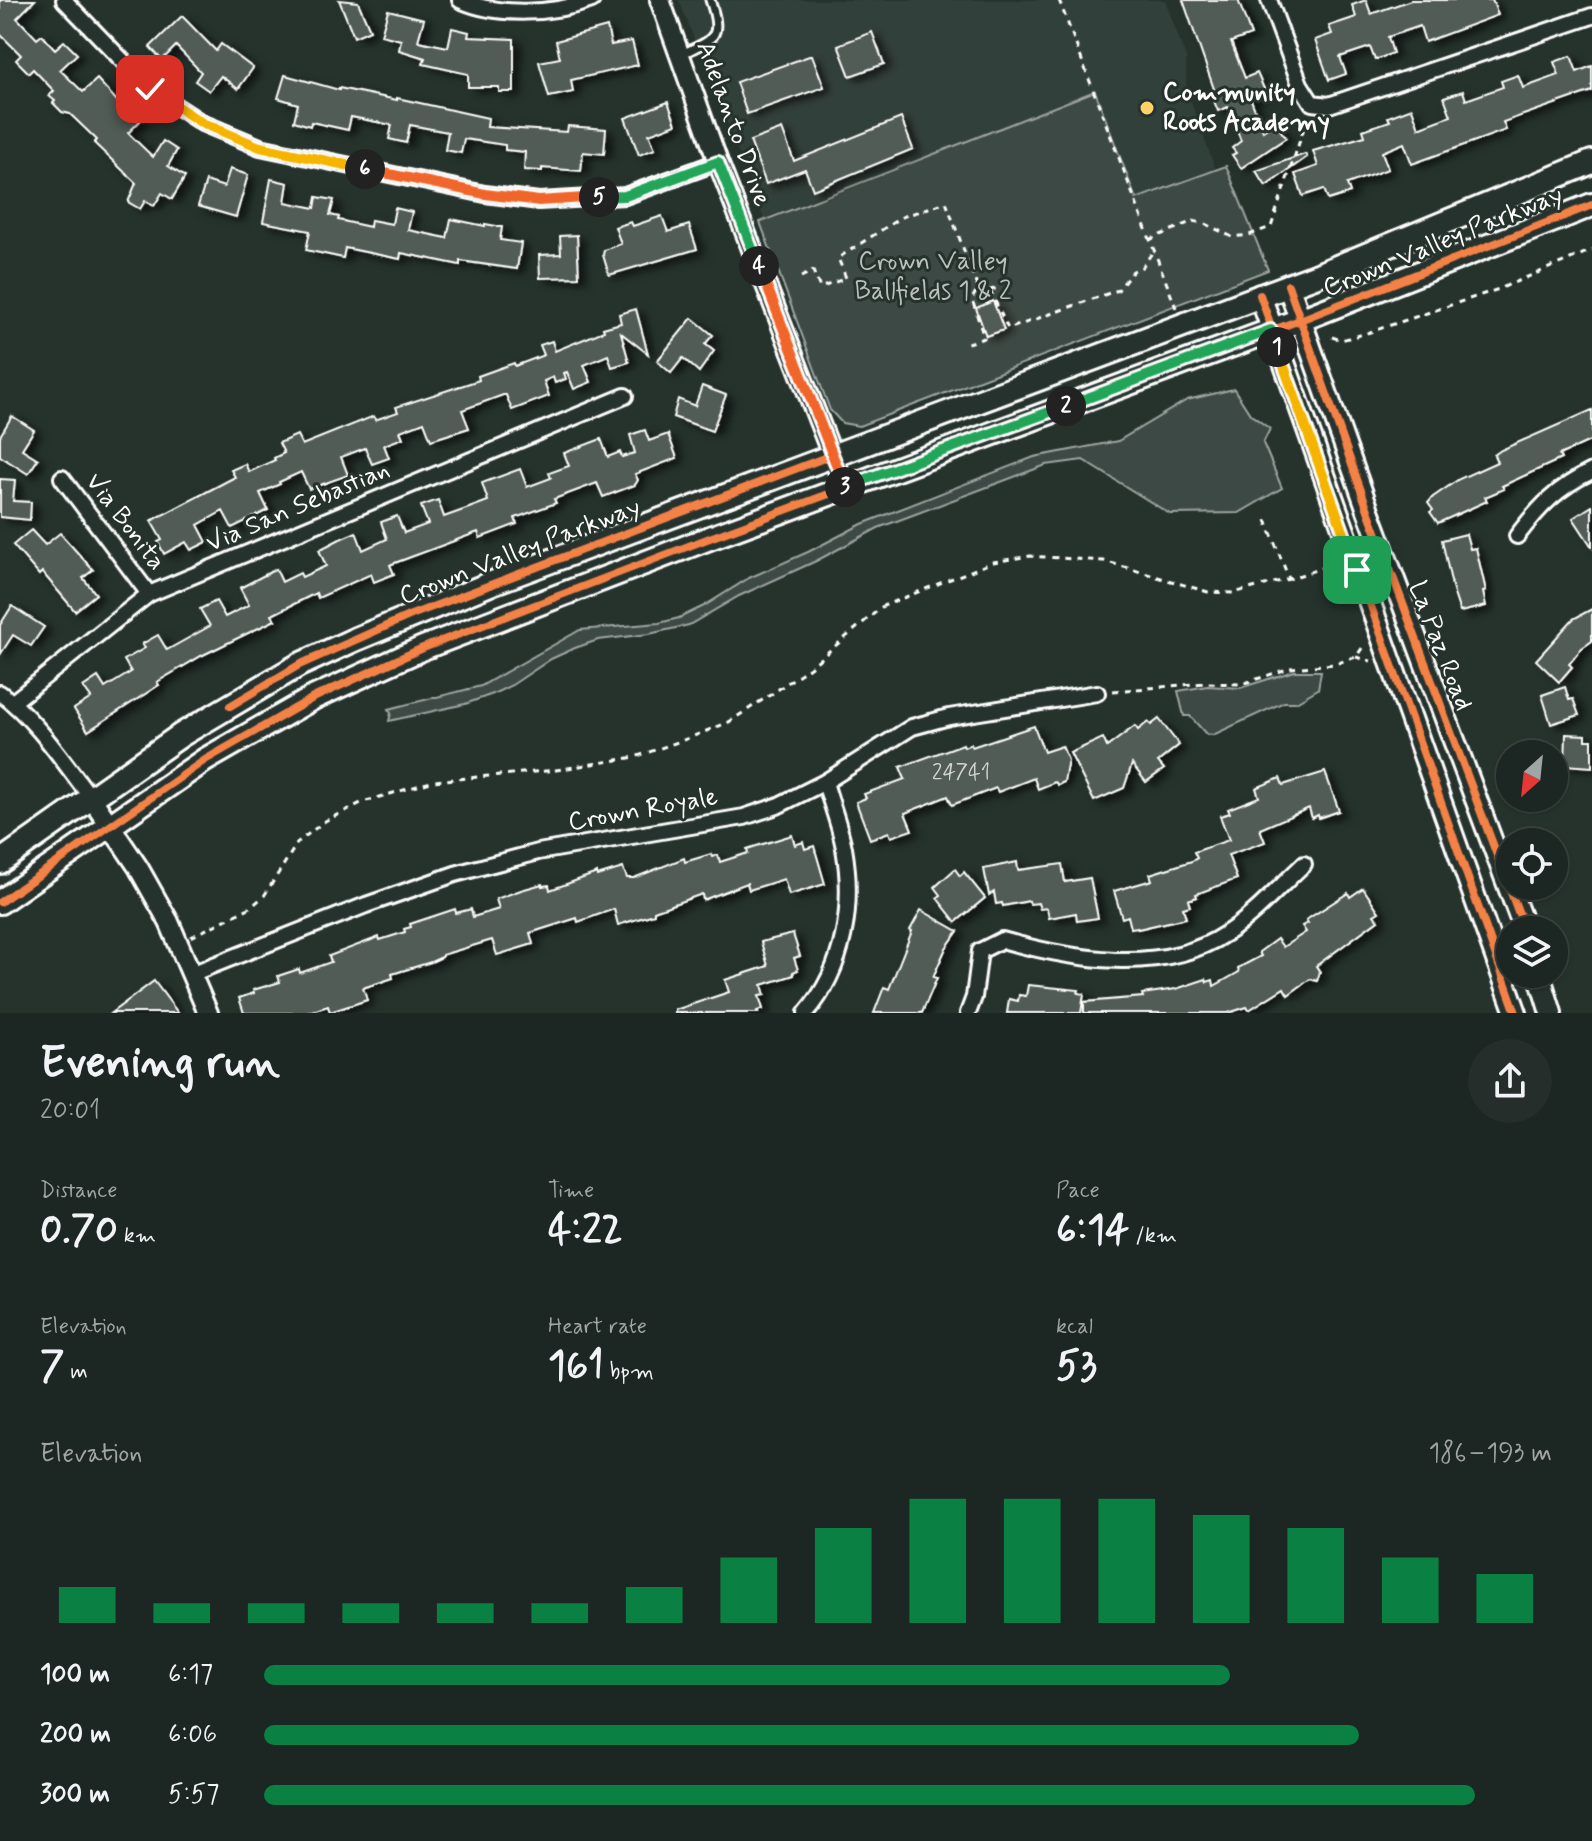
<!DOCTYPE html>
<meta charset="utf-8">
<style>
body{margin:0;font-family:Mynerve,sans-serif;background:#252e2a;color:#f1f3f6;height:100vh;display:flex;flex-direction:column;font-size:30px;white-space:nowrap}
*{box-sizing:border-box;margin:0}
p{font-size:26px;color:#a0a5a5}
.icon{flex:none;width:44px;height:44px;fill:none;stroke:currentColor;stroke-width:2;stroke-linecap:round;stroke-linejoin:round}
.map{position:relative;height:1013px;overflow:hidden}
.drawer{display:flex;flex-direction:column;background:#1c2622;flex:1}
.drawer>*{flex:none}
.needle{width:52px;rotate:207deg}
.buttons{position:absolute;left:1496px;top:740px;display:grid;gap:16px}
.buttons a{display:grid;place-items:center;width:72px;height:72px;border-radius:50%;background:#1c2622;box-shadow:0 2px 6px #0004,0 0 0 2px #3a4340;font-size:40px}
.pin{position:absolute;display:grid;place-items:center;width:68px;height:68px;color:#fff;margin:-34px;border-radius:16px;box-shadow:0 4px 12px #0006}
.km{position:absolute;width:40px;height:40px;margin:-20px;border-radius:50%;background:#222;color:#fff;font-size:22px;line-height:40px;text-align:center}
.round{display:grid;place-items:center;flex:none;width:84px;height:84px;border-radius:42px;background:#252e2a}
.overview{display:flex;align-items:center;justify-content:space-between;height:136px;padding:0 40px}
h1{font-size:44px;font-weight:800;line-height:60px}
.metrics{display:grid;grid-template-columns:repeat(3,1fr);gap:12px;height:136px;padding:8px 40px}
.metrics div{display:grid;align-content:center}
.metrics b{font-size:40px;font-weight:800}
.metrics small{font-size:22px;font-weight:400}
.metrics p{font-size:22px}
.chart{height:224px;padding:16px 40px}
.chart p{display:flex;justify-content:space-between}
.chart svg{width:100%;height:144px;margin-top:8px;stroke:#0b8043;stroke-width:6}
ul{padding:0 40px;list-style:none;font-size:26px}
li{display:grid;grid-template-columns:128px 96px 1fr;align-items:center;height:60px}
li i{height:20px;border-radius:10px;background:#0b8043}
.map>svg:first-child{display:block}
.built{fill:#333f3a}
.green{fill:#3e4944;stroke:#9ea4a2;stroke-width:2}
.building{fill:#515c57;stroke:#fff;stroke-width:2;filter:url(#shadow)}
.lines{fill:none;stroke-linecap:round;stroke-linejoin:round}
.service-casing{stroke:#fff;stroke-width:13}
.minor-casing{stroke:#fff;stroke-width:20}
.tertiary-casing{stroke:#fff;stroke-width:24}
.secondary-casing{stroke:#fff;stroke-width:26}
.primary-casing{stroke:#fff;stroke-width:28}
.path{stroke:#fff;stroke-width:3;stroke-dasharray:6 6;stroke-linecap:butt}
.service{stroke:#26332d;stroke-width:7}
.minor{stroke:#26332d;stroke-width:14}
.tertiary{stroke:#26332d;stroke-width:18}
.secondary{stroke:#26332d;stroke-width:20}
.primary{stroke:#26332d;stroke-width:22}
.cycleway-casing{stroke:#26332d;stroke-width:13}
.cycleway{stroke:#f48246;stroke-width:8}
.split-1-casing{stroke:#fff;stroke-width:16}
.split-2-casing{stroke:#fff;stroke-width:16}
.split-3-casing{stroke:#fff;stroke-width:16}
.split-4-casing{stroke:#fff;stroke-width:16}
.split-5-casing{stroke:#fff;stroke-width:16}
.split-6-casing{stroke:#fff;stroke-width:16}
.split-7-casing{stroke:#fff;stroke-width:16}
.split-1{stroke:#f5b400;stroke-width:10}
.split-2{stroke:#22a559;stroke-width:10}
.split-3{stroke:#22a559;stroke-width:10}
.split-4{stroke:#f0652b;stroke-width:10}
.split-5{stroke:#22a559;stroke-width:10}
.split-6{stroke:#f0652b;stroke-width:10}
.split-7{stroke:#f5b400;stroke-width:10}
.poi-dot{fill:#ffd166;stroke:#26332d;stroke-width:3}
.labels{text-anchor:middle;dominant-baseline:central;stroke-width:6;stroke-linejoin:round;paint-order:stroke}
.number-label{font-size:22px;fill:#d4d6d5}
.poi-label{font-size:26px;font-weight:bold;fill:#fff;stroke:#26332d;text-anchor:start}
.street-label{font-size:26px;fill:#fff;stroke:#26332d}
.park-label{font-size:26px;fill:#bbbfbe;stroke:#26332d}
</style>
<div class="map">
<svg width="1592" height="1013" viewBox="0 0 1592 1013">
<defs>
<filter id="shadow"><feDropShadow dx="7" dy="4" stdDeviation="4" flood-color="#0009"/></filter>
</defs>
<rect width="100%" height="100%" fill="#26332d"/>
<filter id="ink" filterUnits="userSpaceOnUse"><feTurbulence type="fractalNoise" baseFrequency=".0125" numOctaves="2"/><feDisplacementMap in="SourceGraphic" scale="16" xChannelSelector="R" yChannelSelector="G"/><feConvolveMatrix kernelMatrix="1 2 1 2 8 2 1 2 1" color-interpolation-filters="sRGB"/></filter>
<g filter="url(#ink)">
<!-- built -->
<path class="built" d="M679 0H1165L1186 58V88L1215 168 1136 200 1095 92 764 219Z"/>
<!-- green -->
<g class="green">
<path d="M1095 91 1136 199 1226 166 1268 270 859 426 842 423 830 410 760 222Z"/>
<path d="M1234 389 1250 414 1270 429 1263 443 1282 488 1239 513 1170 514 1083 460 1046 465 878 528 816 561 739 596 689 625 649 634 598 640 575 648 551 659 512 685 493 694 465 704 389 721 391 713 388 709 481 686 580 630 659 623 679 618 704 606 749 578 808 552 862 524 1034 457 1118 441 1187 400Z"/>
<path d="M1294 671H1321L1318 689 1296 702H1284L1213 735 1206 734 1190 716H1184L1178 691 1207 686 1240 688Z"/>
</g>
<!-- building -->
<g class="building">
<path d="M0 0H35L17 18 37 39 42 35 55 49 64 41 77 54 60 70 83 92 97 79 126 111 128 108 141 120 128 133 153 157 163 141 177 150 168 166 185 177 172 199 162 193 154 206 145 201 140 209 128 202 136 183 94 143 97 140 70 114 62 112 53 103 55 101 49 96 54 91 33 69 29 73 16 60 21 55 0 34Z"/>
<path d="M339 0 358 2 370 30 354 37Z"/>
<path d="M1183 0H1238L1251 35 1231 42 1245 78 1257 73 1265 91 1250 97 1263 131 1275 123 1286 138 1241 168 1232 155 1236 153 1232 148 1241 141 1228 107 1218 111 1210 91 1214 89Z"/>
<path d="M1366 0 1371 14 1411 0H1492L1498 15 1425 42 1420 26 1388 37 1393 53 1375 60 1370 47 1340 57 1346 74 1329 80 1315 40 1332 34 1329 26 1356 17 1352 5Z"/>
<path d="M388 10 424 19 418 41 448 47 452 28 469 32 468 37 514 39V92H499V87H468V74L423 64 425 58 399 50 401 40 381 35Z"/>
<path d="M182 16 216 51 221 44 253 68 238 89 221 76 209 91 195 81 201 72 176 46 162 60 150 47Z"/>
<path d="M607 27 611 45 632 41 638 65 571 80 573 92 549 97 539 62 560 58 556 41Z"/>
<path d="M872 32 884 64 850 76 838 45Z"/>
<path d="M812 55 824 87 747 114 736 82Z"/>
<path d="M1571 56 1577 72 1592 66V91L1503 122 1506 130 1412 164 1404 143 1382 152 1388 169 1347 184 1350 193 1328 200 1324 189 1303 196 1295 174 1318 166 1313 151 1365 136 1363 130 1390 121 1388 117 1412 108 1419 128 1451 116 1444 97 1463 91 1466 100 1503 87 1501 81 1518 75 1523 88 1559 75 1554 62Z"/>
<path d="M285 75 339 90V88L397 100V98L488 118 487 127 567 132 568 126 606 129 604 154 583 152 581 171 542 168V171L524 170 525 152 505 150V145L464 139 461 153 445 150 448 132 410 125 406 143 389 139 392 125 351 117 348 130 311 122 310 126 294 121 298 104 278 98Z"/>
<path d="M668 102 676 124 649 134 655 149 639 155 625 118Z"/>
<path d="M901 118 913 149 813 190 805 169 766 184 750 141 782 129 794 161Z"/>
<path d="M1305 154 1307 157 1266 186 1256 171Z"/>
<path d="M230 169 248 175 236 217 198 206 206 181 224 187Z"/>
<path d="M271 179 288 183 285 202 315 208 317 197 334 200 330 215 339 217 338 220 370 227 371 220 392 224 395 208 412 212 408 230 447 238 451 219 485 226V224L502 227 500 240 521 243 517 269 460 261V265L401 253 400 259 345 248 343 258 306 250 310 231 263 222Z"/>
<path d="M662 216 668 232 689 225 697 249 609 275 603 255 604 250 621 244 615 227 631 222 633 226Z"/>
<path d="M577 235 579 277 540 278 539 255 561 254 560 236Z"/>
<path d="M993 301 1004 330 986 336 976 308Z"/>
<path d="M636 309 648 354 621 333 629 362 612 367 608 355 584 365 591 382 574 389 567 372 564 373 566 379 555 383 553 377 544 381 549 396 512 410 506 395H503L462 410 469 428 431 440 424 422 400 431 403 438 384 445 389 458 372 464 365 448 341 457 348 475 309 489 301 472 279 482 280 484 260 493 268 510 232 528 223 511 198 525 207 542 191 550 186 542 164 554 158 542 162 540 151 521 235 477 231 470 245 464 249 472 275 460 274 458 284 453 279 443 297 435 302 445 374 416 375 420 398 412 396 407 479 380 478 376 514 363 515 366 544 355 540 345 552 341 555 351 604 331 603 328 621 323 619 314Z"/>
<path d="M692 318 713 335 705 344 714 351 699 372 683 358 671 373 657 361Z"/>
<path d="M702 386 726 395 712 431 673 417 678 399 695 406Z"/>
<path d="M1592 410V440L1559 455 1561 459 1502 486 1504 489 1485 497 1487 501 1438 523 1430 512 1433 510 1428 503 1433 497 1459 479 1497 462 1494 455 1501 450Z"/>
<path d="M12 416 34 430 22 449 38 459 28 474 0 456V436Z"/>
<path d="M645 430 649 441 668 434 677 458 635 474 638 480 635 485 603 497 597 483 554 499 556 503 515 518 517 524 480 538 478 532 392 564 390 565 394 574 374 582 371 574 318 598 316 593 272 615 275 620 201 656 157 682 159 685 88 731 74 709 91 698 83 687 98 677 105 688 131 672 124 660 145 648 142 644 158 635 167 650 210 626 200 609 216 601 225 617 249 605 240 588 276 569 282 582 300 573 302 577 326 566 319 550 340 539 356 532 363 550 387 539 381 522 397 516 404 533 428 524 421 506 438 500 444 517 469 508 488 501 482 483 520 469 527 487 551 478 549 473 569 466 564 453 601 439 608 457 620 452 622 457 635 453 630 435Z"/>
<path d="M0 479 15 480 13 501 31 502 30 520 0 517Z"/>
<path d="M1592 506V547L1573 518Z"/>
<path d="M31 530 45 545 60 533 93 570 83 578 96 594 75 611 42 572 39 575 13 545Z"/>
<path d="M1466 534 1470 549 1476 548 1486 591 1483 592 1486 606 1460 612 1453 591 1442 540Z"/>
<path d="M12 606 44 627 31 646 13 635 0 655V625Z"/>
<path d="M1592 609V641L1582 648 1569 664 1572 667 1559 682 1536 660 1573 619Z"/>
<path d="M1565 687 1569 700 1573 699 1579 715 1551 724 1542 695Z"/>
<path d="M1159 719 1179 745 1158 762 1164 769 1146 782 1132 764 1124 788 1094 801 1070 753 1103 738 1107 747 1135 726 1138 730 1148 722 1151 725Z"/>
<path d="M1034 726 1044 752 1062 746 1068 760 1064 782 1058 785 1055 782 1038 789 1034 778 998 792 996 788 952 805 948 796 905 813 912 830 891 837 889 832 870 839 856 802 866 798 864 794 905 779 900 767 963 744 964 747 971 744 972 747Z"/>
<path d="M1566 734 1586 735V740H1592V767L1565 765Z"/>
<path d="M1325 772 1339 811 1319 818 1318 815 1312 818 1309 808 1260 829 1265 842 1228 855 1237 879 1196 894 1197 897 1188 900 1190 906 1183 908 1186 918 1138 929 1137 927 1131 928 1128 916 1122 918 1114 891 1152 880 1150 874 1192 861 1197 858 1194 852 1229 840 1220 816 1230 813 1228 809 1259 797 1256 788 1280 778 1283 785Z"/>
<path d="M792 835 795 845 803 842 805 849 814 846 825 884 789 895 784 879 749 890 747 883 703 900 702 894 654 911V914L618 925 614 909 578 922 577 918 530 933 533 944 497 955 492 940 442 955V957L431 962 392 974 393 978 363 988 367 1000 330 1012 328 1006 306 1013H244L239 998 254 993 253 990 280 982 278 976 299 969 300 973 331 962 329 956 379 937 380 940 405 932 404 929 411 927 410 924 455 909 456 913 471 909 473 917 499 909 496 899 521 890 542 884V886L549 885 550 890 597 873V876L623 868 627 878H634L684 858 685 862 711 854 712 857 718 855 720 862 748 853 747 849Z"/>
<path d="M1017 862 1018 870 1062 864 1065 882 1090 878 1098 918 1077 921 1076 913 1049 918 1047 908 1040 909 1038 903 1030 904 1029 901 1003 906 1002 903 996 904 994 892 989 895 984 869Z"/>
<path d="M955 869 960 876 964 872 985 898 956 922 937 898 941 895 935 887Z"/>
<path d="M1363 888 1379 912 1374 915 1378 920 1316 966 1320 972 1317 981 1310 979 1288 995 1284 988 1249 1010 1247 1007 1228 1013H1084V1002L1143 997 1142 994 1176 989 1206 979 1207 982 1213 980 1214 986 1239 972 1238 968 1261 956 1259 952 1277 939 1283 947 1306 932 1302 926 1308 923 1306 920 1348 893 1350 897Z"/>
<path d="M921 910 958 931 946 948 933 977 937 978 922 1013H874L884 987 889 989 912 931 910 930Z"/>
<path d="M793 934 800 956 794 958 798 970 793 972 794 975 762 985 765 995 759 996 763 1009 757 1011 758 1013H675V1010L729 992 725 980 768 966 761 942Z"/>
<path d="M154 981 178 1013H111Z"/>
<path d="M1028 985 1079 990 1078 993 1084 994 1081 1013H1007L1009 999 1018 1001 1019 995 1026 996Z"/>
</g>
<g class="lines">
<!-- service casing -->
<g class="service-casing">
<path id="service" d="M682 54C715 38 723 38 710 0"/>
</g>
<!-- minor casing -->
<g class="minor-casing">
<g id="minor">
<path d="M64 0 150 89 202 123 260 147 485 194 539 201 625 196 718 162"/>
<path d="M460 0C498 17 555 14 592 0"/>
<path d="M1269 0 1300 84 1312 103 1329 105 1592 16"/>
<path d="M62 478 149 594"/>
<path d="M1517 536C1540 506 1557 488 1592 471"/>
<path d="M0 693C37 720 64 763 92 799"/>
<path d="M13 702 149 594 625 396"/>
<path d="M191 974 366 905 455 874 538 852 744 817 777 806 825 782 912 727 949 717 1097 693"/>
<path d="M806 1013C845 968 854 905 844 848 840 826 831 804 825 782"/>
<path d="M968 1013 974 997 980 951 1002 940C1070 959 1162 976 1225 934 1253 917 1280 886 1304 864"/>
</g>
</g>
<!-- tertiary casing -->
<g class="tertiary-casing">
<g id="tertiary">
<path d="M660 0 718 162 845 488"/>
<path d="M92 799 138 867 169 922 208 1013"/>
</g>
</g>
<!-- secondary casing -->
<g class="secondary-casing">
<g id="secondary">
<path d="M1288 285 1369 513 1525 930"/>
<path d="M1260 295 1516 1013"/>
<path d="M1539 974 1551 1013"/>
</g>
</g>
<!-- primary casing -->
<g class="primary-casing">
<g id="primary">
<path d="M0 862 181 735 299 665 356 639 492 583 1320 274 1592 162"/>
<path d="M0 902 205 760 313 698 423 648 707 539 1300 320 1592 205"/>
</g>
</g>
<!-- path -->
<g class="path">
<path d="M1059 0 1176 308"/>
<path d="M1149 240 1193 221 1206 224 1232 237 1249 235 1271 227 1308 116"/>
<path d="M801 277 813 271 820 288 846 278 838 258 902 217 946 202 978 288 972 299 984 338 964 344"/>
<path d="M978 288 990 290 999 288"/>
<path d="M990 290 1008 329 1118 290 1133 271 1142 267 1152 253"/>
<path d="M1332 337 1341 340 1364 334 1499 289 1592 250"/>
<path d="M1266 520 1289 579 1336 563"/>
<path d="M1356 657 1371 661"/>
<path d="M1113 691 1206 683 1242 684 1290 668 1335 664 1356 657 1365 644"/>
<path d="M191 937 251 907 264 896 298 842 325 821 363 802 434 781 556 770 635 757 689 738 729 722 773 693 810 667 883 606 993 562 1030 556 1104 561 1208 592 1233 593 1289 579"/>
</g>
<!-- service -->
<use href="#service" class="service"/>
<!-- minor -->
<use href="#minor" class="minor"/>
<!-- tertiary -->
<use href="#tertiary" class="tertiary"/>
<!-- secondary -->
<use href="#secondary" class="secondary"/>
<!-- primary -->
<use href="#primary" class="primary"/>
<!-- cycleway casing -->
<g class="cycleway-casing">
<g id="cycleway">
<path d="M1288 285 1369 513 1525 930"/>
<path d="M1260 295 1516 1013"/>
<path d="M230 706 299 665 411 615 832 455"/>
<path d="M0 902 205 760 313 698 423 648 707 539 1300 320 1592 205"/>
</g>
</g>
<!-- cycleway -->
<use href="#cycleway" class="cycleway"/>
</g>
</g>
<g class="lines" filter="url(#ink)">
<!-- split-1 casing -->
<g class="split-1-casing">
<path id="split-1" d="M1277 347 1357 570"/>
</g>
<!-- split-2 casing -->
<g class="split-2-casing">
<path id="split-2" d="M1066 406 1271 330 1277 347"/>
</g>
<!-- split-3 casing -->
<g class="split-3-casing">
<path id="split-3" d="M845 487 1066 406"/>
</g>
<!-- split-4 casing -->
<g class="split-4-casing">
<path id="split-4" d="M759 266 845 487"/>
</g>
<!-- split-5 casing -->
<g class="split-5-casing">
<path id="split-5" d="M599 197 625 196 718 162 759 266"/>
</g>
<!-- split-6 casing -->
<g class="split-6-casing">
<path id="split-6" d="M365 169 485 194 539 201 599 197"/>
</g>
<!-- split-7 casing -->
<g class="split-7-casing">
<path id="split-7" d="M150 89 202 123 260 147 365 169"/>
</g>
<!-- split-1 -->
<use href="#split-1" class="split-1"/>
<!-- split-2 -->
<use href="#split-2" class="split-2"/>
<!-- split-3 -->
<use href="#split-3" class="split-3"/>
<!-- split-4 -->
<use href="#split-4" class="split-4"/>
<!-- split-5 -->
<use href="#split-5" class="split-5"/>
<!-- split-6 -->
<use href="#split-6" class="split-6"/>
<!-- split-7 -->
<use href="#split-7" class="split-7"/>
</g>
<!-- markers -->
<circle class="poi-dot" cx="1147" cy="108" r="8"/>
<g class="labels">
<!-- number labels -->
<g class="number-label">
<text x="961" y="773">24741</text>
</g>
<!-- poi labels -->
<g class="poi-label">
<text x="1163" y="93">Community<tspan x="1163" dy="30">Roots Academy</tspan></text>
</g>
<!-- street labels -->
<g class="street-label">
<text transform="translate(733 124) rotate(70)">Adelanto Drive</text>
<text transform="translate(1443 242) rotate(-22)">Crown Valley Parkway</text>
<text transform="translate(298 507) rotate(-23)">Via San Sebastian</text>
<text transform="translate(125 522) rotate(53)">Via Bonita</text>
<text transform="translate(520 552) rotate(-21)">Crown Valley Parkway</text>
<text transform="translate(1440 646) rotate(69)">La Paz Road</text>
<text transform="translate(643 810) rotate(-10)">Crown Royale</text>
</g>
<!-- park labels -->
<g class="park-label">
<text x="933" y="262">Crown Valley<tspan x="933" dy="30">Ballfields 1 &amp; 2</tspan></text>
</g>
</g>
</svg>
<div class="buttons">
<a><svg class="needle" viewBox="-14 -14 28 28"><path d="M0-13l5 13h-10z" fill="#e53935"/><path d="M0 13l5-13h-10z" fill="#a0a5a5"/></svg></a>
<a><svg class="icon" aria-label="locate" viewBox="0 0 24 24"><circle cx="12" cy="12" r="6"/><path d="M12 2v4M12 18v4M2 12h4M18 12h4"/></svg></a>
<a><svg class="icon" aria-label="layers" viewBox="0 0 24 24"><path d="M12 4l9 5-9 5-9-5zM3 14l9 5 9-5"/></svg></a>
</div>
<div class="pin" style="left:1357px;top:570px;background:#1e9e55"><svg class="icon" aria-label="arrive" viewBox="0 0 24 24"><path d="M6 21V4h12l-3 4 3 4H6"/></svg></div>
<div class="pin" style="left:150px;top:89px;background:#d93025"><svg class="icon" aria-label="check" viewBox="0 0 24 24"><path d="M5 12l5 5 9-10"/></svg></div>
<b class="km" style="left:1277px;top:347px">1</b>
<b class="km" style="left:1066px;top:406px">2</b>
<b class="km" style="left:845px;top:487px">3</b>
<b class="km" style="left:759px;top:266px">4</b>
<b class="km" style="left:599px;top:197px">5</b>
<b class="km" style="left:365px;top:169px">6</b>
</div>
<section class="drawer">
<div class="overview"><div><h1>Evening run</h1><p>20:01</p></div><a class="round"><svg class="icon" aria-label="share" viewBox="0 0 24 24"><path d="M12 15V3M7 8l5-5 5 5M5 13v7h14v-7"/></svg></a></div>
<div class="metrics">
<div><p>Distance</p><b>0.70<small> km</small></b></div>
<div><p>Time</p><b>4:22</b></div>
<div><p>Pace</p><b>6:14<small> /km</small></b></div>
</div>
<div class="metrics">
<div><p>Elevation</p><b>7<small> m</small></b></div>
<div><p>Heart rate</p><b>161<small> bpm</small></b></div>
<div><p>kcal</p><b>53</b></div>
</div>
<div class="chart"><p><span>Elevation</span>186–193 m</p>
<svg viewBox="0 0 160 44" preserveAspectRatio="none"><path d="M5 44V33M15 44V38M25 44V38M35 44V38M45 44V38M55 44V38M65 44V33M75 44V24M85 44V15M95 44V6M105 44V6M115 44V6M125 44V11M135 44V15M145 44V24M155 44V29"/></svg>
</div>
<ul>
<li><b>100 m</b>6:17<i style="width:75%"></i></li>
<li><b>200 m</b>6:06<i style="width:85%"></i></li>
<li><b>300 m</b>5:57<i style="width:94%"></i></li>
</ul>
</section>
